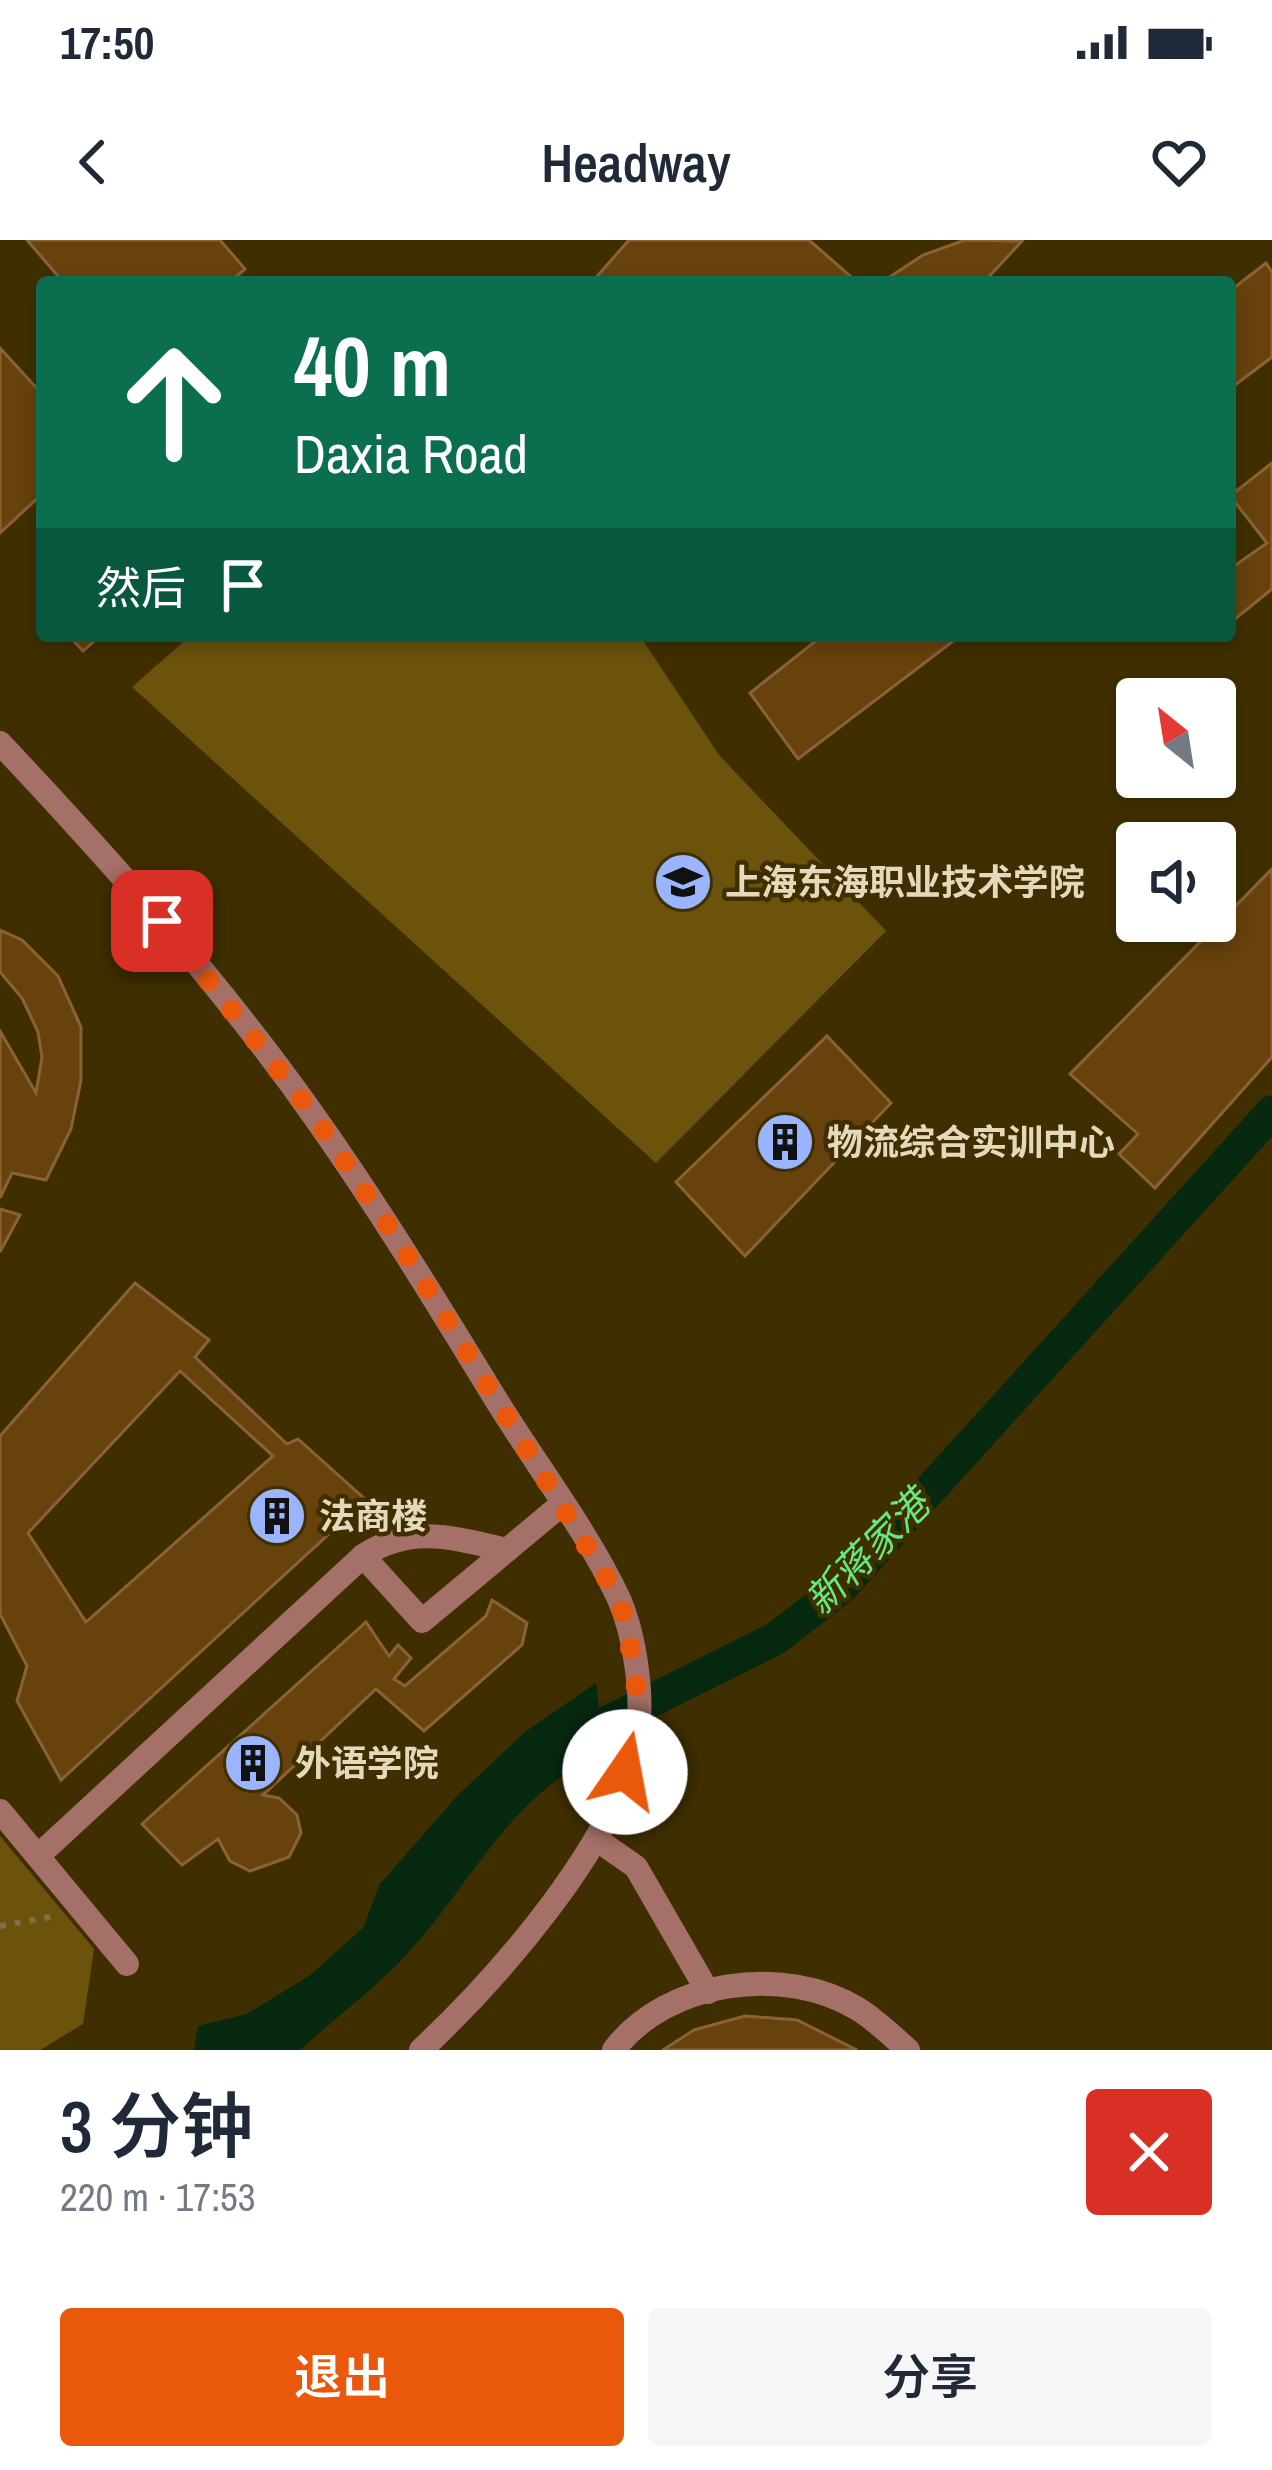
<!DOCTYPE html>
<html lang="zh">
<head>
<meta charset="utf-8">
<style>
	body { margin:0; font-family:"Archivo Narrow","Noto Sans SC",sans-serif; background:#f6f6f7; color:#1f2937; height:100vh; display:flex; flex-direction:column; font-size:45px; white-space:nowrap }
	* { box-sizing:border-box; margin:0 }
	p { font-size:39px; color:#747a83 }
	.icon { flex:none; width:66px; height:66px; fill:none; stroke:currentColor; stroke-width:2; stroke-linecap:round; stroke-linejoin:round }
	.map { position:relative; height:1810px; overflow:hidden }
	.side { display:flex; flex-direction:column; background:#fff; flex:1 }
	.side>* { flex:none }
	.hud { position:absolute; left:36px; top:36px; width:1200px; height:366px; border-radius:12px; box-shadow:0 6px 18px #0003; background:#0b6e4f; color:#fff; overflow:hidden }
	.needle { width:78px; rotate:330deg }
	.buttons { position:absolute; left:1116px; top:438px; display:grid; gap:24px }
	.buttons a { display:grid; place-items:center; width:120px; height:120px; border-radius:12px; background:#fff; box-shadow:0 6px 18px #0003; font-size:60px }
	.pin { position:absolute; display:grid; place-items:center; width:102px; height:102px; color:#fff; margin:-51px; border-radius:24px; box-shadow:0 6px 18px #0006 }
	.me { position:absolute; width:132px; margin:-66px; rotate:12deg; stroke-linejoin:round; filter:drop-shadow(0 0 9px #0008) }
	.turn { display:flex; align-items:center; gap:42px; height:252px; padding:0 60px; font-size:54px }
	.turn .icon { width:156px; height:156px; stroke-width:2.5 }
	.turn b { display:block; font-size:84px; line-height:102px }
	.then { display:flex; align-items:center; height:114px; padding:0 60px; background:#0003; gap:24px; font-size:45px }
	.round { display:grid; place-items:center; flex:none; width:126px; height:126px; border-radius:12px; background:#f6f6f7 }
	.overview { display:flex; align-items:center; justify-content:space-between; height:204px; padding:0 60px }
	h1 { font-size:72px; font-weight:600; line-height:90px }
	.button { display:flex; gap:24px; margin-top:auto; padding:24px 60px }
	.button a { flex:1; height:138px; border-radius:12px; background:#ea580c; color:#fff; font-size:48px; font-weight:600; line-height:138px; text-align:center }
	.button a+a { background:#f6f6f7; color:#1f2937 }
	.status { display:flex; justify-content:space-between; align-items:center; height:84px; padding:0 60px; background:#fff; direction:ltr }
	.status svg { height:33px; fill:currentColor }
	header { display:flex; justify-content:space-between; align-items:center; height:156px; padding:0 60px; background:#fff; font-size:54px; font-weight:600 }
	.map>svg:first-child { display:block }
	.green { fill:#6b530c }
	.water { fill:#06290f }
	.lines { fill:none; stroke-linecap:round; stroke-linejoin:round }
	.canal { stroke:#06290f; stroke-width:33 }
	.building { fill:#68420c; stroke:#8b6232; stroke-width:3; fill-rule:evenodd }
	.path { stroke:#7e7048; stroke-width:6; stroke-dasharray:6 9; stroke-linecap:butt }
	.street { stroke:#a57068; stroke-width:24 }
	.route { stroke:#ea580c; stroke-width:21; stroke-dasharray:0 37.8 }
	.labels { text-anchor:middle; stroke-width:9; stroke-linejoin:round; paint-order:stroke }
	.poi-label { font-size:36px; font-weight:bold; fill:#e5d9bc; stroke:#3f2f00; text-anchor:start }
	.water-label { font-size:39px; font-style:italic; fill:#64ea83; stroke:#3f2f00 }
</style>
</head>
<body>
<div class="status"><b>17:50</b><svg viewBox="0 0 49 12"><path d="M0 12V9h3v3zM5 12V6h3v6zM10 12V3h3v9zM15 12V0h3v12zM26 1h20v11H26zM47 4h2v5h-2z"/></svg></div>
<header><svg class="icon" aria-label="back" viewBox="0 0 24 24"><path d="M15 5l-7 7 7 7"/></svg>Headway<svg class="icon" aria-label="heart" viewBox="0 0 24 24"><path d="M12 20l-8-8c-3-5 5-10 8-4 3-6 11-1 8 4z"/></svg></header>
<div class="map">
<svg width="1272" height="1810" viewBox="0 0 1272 1810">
	<rect width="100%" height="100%" fill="#3f2f00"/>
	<g class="green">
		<polygon points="190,396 640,396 719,515 886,691 656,923 132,447"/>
		<polygon points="0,1596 94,1709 83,1784 40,1810 0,1810"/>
	</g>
	<path class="water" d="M596,1443L600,1478L594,1519C515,1552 471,1641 416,1704C383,1743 338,1775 300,1810H194L198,1786L247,1774L309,1736L363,1688L380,1644L458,1555L525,1492Z"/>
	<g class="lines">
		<polyline class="canal" points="558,1507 775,1399 841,1348 1272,872"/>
	</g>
	<g class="building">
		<polygon points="27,0 220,0 245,29 230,42 63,42"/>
		<polygon points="629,0 809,0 857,42 592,42"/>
		<polygon points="965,0 1022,1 984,42 882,42 923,15"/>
		<polygon points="1266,23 1272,32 1272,117 1230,149 1230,51"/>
		<polygon points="0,108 42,154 42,254 0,293"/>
		<polygon points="1272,223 1272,349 1230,383 1230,329 1267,303 1230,256"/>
		<polygon points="69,396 100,396 83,411"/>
		<polygon points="822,396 960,396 798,519 750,453"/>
		<polygon points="1272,629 1272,817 1155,948 1119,914 1138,894 1070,834"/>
		<polygon points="0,690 22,700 58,736 81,787 81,840 71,889 46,940 12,933 0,958 0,791 36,853 42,817 38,792 22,758 0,732"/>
		<polygon points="827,796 891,863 745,1016 676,942"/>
		<polygon points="0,969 20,975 0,1012"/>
		<path d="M135,1043L209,1100L195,1117L287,1204L298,1199L366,1260L61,1540L17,1461L27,1426L0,1374V1196ZM180,1131L273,1216L86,1382L28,1293Z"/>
		<polygon points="492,1360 527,1383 522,1405 424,1491 376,1449 263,1555 279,1558 297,1575 301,1593 289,1617 250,1631 230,1621 218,1599 182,1625 142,1584 366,1382 389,1416 398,1405 411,1418 394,1439 405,1446 486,1376"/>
		<polygon points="745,1776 797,1780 857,1810 663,1810 694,1790"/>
	</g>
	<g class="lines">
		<polyline class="path" points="0,1686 56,1676"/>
		<g class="street">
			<path d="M0,503C111,621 221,744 314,876C379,968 437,1063 495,1158C533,1220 589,1294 619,1359C635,1396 645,1461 636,1502C615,1605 498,1738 421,1810"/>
			<path d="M363,1316C411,1284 454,1298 507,1310"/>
			<polyline points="0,1571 127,1724"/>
			<polyline points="596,1599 636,1627 708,1752"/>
			<polyline points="39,1615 363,1316 422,1381 561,1265"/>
			<path d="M614,1810C666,1740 785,1724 858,1769C876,1780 893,1797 908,1810"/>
		</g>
	</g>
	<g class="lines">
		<polyline class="route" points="162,681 313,874 397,999 620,1360 636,1434 637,1500 625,1532"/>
	</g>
	<defs>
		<g id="university-disc" transform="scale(3)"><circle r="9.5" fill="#9ab5fd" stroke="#3f2f00"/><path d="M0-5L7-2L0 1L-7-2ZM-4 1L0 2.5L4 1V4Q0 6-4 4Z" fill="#111"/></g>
		<g id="building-disc" transform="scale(3)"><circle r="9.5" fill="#9ab5fd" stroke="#3f2f00"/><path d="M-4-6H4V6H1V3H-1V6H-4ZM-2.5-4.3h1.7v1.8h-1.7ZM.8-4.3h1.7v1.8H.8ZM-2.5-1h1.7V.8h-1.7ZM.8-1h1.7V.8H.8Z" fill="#111"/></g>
	</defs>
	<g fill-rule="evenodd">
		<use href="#university-disc" x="683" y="642"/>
		<use href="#building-disc" x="785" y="902"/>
		<use href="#building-disc" x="277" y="1276"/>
		<use href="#building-disc" x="253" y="1523"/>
	</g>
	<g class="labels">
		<g class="poi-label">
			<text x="725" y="655">上海东海职业技术学院</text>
			<text x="827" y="915">物流综合实训中心</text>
			<text x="319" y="1289">法商楼</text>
			<text x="295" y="1536">外语学院</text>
		</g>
		<g class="water-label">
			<text transform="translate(867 1312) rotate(-45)" y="14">新蒋家港</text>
		</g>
	</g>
</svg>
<div class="buttons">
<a><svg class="needle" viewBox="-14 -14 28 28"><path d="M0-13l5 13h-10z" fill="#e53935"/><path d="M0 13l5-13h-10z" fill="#747a83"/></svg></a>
<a><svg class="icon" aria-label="sound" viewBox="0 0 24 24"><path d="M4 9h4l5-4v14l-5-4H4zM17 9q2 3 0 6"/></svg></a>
</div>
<div class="pin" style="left:162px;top:681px;background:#d93025"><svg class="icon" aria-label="arrive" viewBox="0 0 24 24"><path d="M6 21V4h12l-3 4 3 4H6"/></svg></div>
<svg class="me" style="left:625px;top:1532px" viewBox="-20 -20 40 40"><circle r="19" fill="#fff"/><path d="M0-13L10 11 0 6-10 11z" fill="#ea580c"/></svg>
<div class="hud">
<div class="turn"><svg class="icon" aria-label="ahead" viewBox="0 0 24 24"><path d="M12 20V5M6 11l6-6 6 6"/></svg><div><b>40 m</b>Daxia Road</div></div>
<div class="then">然后<svg class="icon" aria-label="arrive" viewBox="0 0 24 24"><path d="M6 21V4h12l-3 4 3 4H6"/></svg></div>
</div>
</div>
<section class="side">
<div class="overview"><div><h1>3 分钟</h1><p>220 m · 17:53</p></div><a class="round" style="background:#d93025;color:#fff"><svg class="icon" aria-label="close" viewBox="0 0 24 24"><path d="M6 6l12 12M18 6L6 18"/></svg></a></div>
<div class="button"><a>退出</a><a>分享</a></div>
</section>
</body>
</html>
